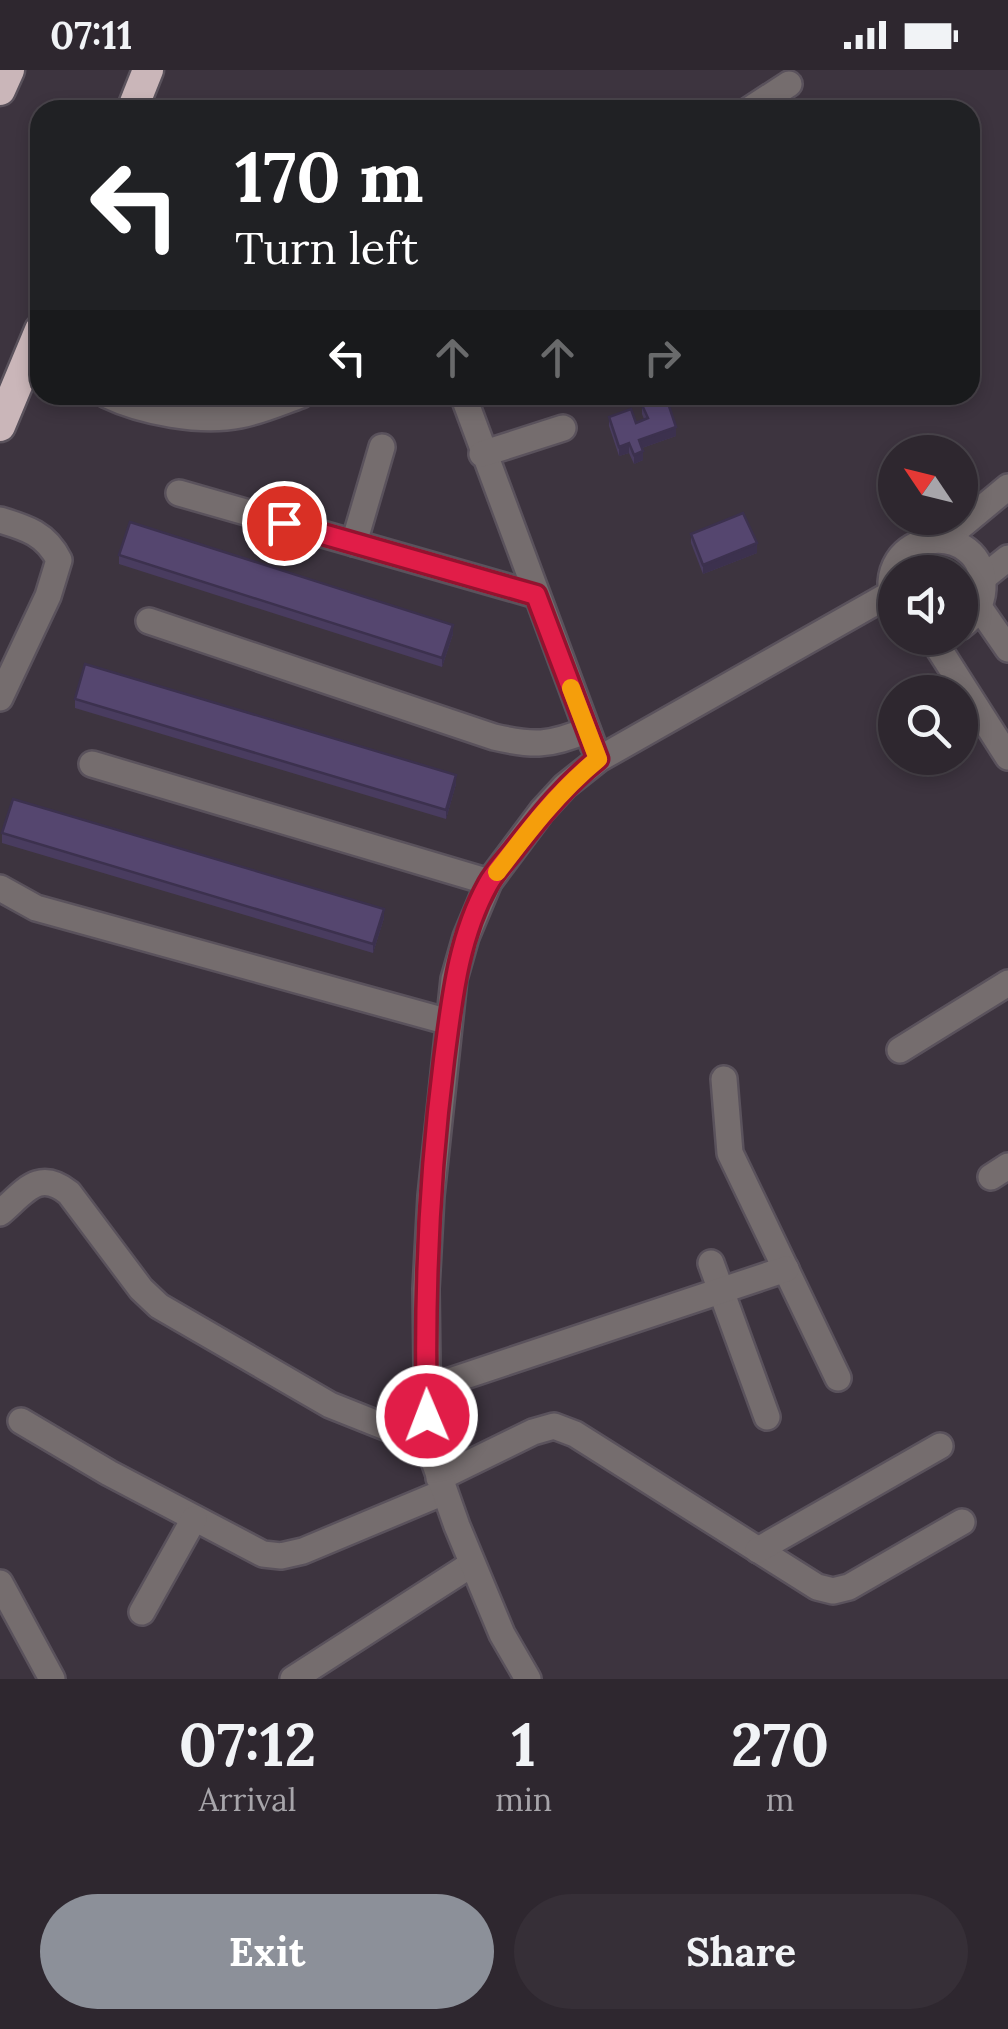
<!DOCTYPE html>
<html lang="en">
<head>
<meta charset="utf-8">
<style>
	body { margin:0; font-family:Lora,serif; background:#362f37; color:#f1f3f6; height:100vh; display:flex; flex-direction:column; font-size:38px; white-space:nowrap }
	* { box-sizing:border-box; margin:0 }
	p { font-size:32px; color:#a7a5aa }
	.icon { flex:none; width:55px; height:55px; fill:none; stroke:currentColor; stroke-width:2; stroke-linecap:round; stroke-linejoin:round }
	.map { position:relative; height:1609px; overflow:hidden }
	.sheet { display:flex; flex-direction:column; background:#2e272f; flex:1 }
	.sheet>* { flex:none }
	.top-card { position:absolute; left:30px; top:30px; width:950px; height:305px; border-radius:30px; box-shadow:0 5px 15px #0003,0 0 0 2px #49444b; background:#202124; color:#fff; overflow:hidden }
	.needle { width:65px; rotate:305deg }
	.buttons { position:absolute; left:878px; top:365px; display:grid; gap:20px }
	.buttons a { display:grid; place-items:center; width:100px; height:100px; border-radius:50%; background:#2e272f; box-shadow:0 5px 15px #0003,0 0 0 2px #49444b; font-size:50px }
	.pin { position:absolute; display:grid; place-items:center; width:85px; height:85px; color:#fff; margin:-42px; border:5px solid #fff; border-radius:50%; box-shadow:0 2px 10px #0007 }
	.me { position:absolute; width:110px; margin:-55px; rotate:359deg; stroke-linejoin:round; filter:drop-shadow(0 0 8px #0008) }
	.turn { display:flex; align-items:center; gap:35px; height:210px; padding:0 40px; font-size:45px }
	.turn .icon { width:130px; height:130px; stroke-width:2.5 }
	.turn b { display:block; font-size:70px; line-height:85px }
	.lanes { display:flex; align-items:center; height:95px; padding:0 40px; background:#0003; justify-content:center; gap:50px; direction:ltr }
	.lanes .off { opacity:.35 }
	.eta { display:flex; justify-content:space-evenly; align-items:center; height:170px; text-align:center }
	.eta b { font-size:60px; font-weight:700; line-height:70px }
	.button { display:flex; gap:20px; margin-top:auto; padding:20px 40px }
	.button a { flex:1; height:115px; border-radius:60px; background:#8c9099; color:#fff; font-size:40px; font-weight:700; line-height:115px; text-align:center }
	.button a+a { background:#362f37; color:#f1f3f6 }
	.status { display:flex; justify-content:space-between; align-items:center; height:70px; padding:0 50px; background:#2e272f; direction:ltr }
	.status svg { height:28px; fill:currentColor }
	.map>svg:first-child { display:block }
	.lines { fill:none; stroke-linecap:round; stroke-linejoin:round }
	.minor-casing { stroke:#5a525c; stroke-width:30 }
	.highway-casing { stroke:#5a525c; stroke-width:35 }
	.minor { stroke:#756d6e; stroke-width:25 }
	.highway { stroke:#cab6b9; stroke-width:30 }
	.wall { fill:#493c5f }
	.shaded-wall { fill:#3c314e }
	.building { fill:#55466f; stroke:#3c314e; stroke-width:2.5 }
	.route-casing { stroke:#92132f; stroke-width:25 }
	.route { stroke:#e11d48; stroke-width:18 }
	.slow { stroke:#f59e0b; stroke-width:18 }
</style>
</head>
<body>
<div class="status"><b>07:11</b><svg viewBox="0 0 49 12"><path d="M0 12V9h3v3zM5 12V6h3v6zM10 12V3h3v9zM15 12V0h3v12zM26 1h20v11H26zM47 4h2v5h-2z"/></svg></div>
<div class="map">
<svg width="1008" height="1609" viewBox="0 0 1008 1609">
	<rect width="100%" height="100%" fill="#3d343f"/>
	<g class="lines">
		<g class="minor-casing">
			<g id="minor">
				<polyline points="749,40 789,14"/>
				<path d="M107,325C142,342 201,353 240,345C261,341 281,332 301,325"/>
				<polyline points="463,325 593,675"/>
				<polyline points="482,384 563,358"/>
				<polyline points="179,423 536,525"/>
				<path d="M0,450C27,458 46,464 59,490L48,526L0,628"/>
				<polyline points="944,470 1008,417"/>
				<polyline points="354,473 382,377"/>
				<polyline points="983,508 1008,488"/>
				<polyline points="979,537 1008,579"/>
				<path d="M895,539C868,456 987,447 983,519C982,536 974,547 960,557"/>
				<path d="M149,551L494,667C533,676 550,676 587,660"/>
				<polyline points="932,568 1008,687"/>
				<polyline points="92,694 489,812"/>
				<polyline points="0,818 36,838 449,952"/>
				<polyline points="900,980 1008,913"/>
				<polyline points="724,1009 730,1083 838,1308"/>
				<polyline points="991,1107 1008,1096"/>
				<path d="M0,1143C24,1123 38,1098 69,1123L141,1219L159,1236L330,1335L428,1374"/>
				<polyline points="711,1193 767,1347"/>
				<polyline points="426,1319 786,1199"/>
				<polyline points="21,1351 109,1403 263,1484 281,1486 303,1481 444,1422"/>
				<polyline points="439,1408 533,1362 554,1356 575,1364 817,1517 833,1521 849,1517 962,1452"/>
				<polyline points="758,1480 940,1376"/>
				<polyline points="0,1513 52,1609"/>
				<polyline points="142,1542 194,1449"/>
				<polyline points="293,1609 472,1494"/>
				<polyline points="528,1609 502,1564 457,1456 428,1374 426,1219 431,1126 454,909 466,867 489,812 542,741 565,716 599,689 890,524"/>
			</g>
		</g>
		<g class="highway-casing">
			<g id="highway">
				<polyline points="0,20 9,0"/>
				<polyline points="132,40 148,0"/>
				<polyline points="0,356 40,260"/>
			</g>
		</g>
		<use href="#minor" class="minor"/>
		<use href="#highway" class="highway"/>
	</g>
	<g class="wall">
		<polygon points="642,335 676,366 642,378 643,390 634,394 629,383 619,386 609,356 609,347 636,353 644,349 642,344"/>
		<polygon points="691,464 757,483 703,504 691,473"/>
		<polygon points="119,485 453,564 442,597 119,494"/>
		<polygon points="75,629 456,714 446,749 75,638"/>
		<polygon points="2,763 384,848 373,883 2,773"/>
	</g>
	<g class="shaded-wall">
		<polygon points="676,357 676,366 639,379 639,370"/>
		<polygon points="629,373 629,383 619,386 619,377"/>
		<polygon points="643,381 643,390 634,394 634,385"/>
		<polygon points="757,473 757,483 703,504 703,495"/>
		<polygon points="453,555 453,564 442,597 442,588"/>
		<polygon points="456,705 456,714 446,749 446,740"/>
		<polygon points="384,839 384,848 373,883 373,874"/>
	</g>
	<g class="building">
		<polygon points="666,327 676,357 639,370 643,381 634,385 629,373 619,377 609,347 631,339 636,353 648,348 642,335"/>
		<polygon points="743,443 757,473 703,495 691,464"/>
		<polygon points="130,452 453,555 442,588 119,485"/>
		<polygon points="85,594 456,705 446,740 75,629"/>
		<polygon points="13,729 384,839 373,874 2,763"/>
	</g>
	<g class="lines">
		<g class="route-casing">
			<path id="route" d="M284,453L536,525L598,689C565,715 542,744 516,777C507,789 495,801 488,814C458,868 452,929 444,990C429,1108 424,1227 427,1346"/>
		</g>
		<use href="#route" class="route"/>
		<path class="slow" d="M497,802C529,760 558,722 598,689L571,618"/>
	</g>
</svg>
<div class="buttons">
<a><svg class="needle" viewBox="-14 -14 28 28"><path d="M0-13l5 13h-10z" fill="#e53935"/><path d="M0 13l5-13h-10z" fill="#a7a5aa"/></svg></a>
<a><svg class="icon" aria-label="sound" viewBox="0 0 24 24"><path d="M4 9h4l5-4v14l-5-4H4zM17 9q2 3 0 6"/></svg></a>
<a><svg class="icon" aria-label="search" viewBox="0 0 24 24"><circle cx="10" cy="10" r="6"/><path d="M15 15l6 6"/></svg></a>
</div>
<div class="pin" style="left:284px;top:453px;background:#d93025"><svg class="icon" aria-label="arrive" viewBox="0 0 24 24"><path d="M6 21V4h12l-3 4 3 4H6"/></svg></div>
<svg class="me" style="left:427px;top:1346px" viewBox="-20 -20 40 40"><circle r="17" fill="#e11d48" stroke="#fff" stroke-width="3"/><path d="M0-11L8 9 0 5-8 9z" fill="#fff"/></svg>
<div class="top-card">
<div class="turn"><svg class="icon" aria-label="left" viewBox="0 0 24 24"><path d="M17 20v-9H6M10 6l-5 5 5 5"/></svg><div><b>170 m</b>Turn left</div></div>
<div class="lanes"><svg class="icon" aria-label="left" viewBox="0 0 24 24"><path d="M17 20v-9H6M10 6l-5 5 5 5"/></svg><svg class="icon off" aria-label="ahead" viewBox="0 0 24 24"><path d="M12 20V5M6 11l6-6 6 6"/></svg><svg class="icon off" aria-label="ahead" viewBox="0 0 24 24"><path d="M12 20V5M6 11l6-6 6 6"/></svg><svg class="icon off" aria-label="right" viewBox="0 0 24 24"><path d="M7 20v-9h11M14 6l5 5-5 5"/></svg></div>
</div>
</div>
<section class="sheet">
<div class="eta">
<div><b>07:12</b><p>Arrival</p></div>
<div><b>1</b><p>min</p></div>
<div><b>270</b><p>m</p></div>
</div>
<div class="button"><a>Exit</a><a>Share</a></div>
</section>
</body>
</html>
